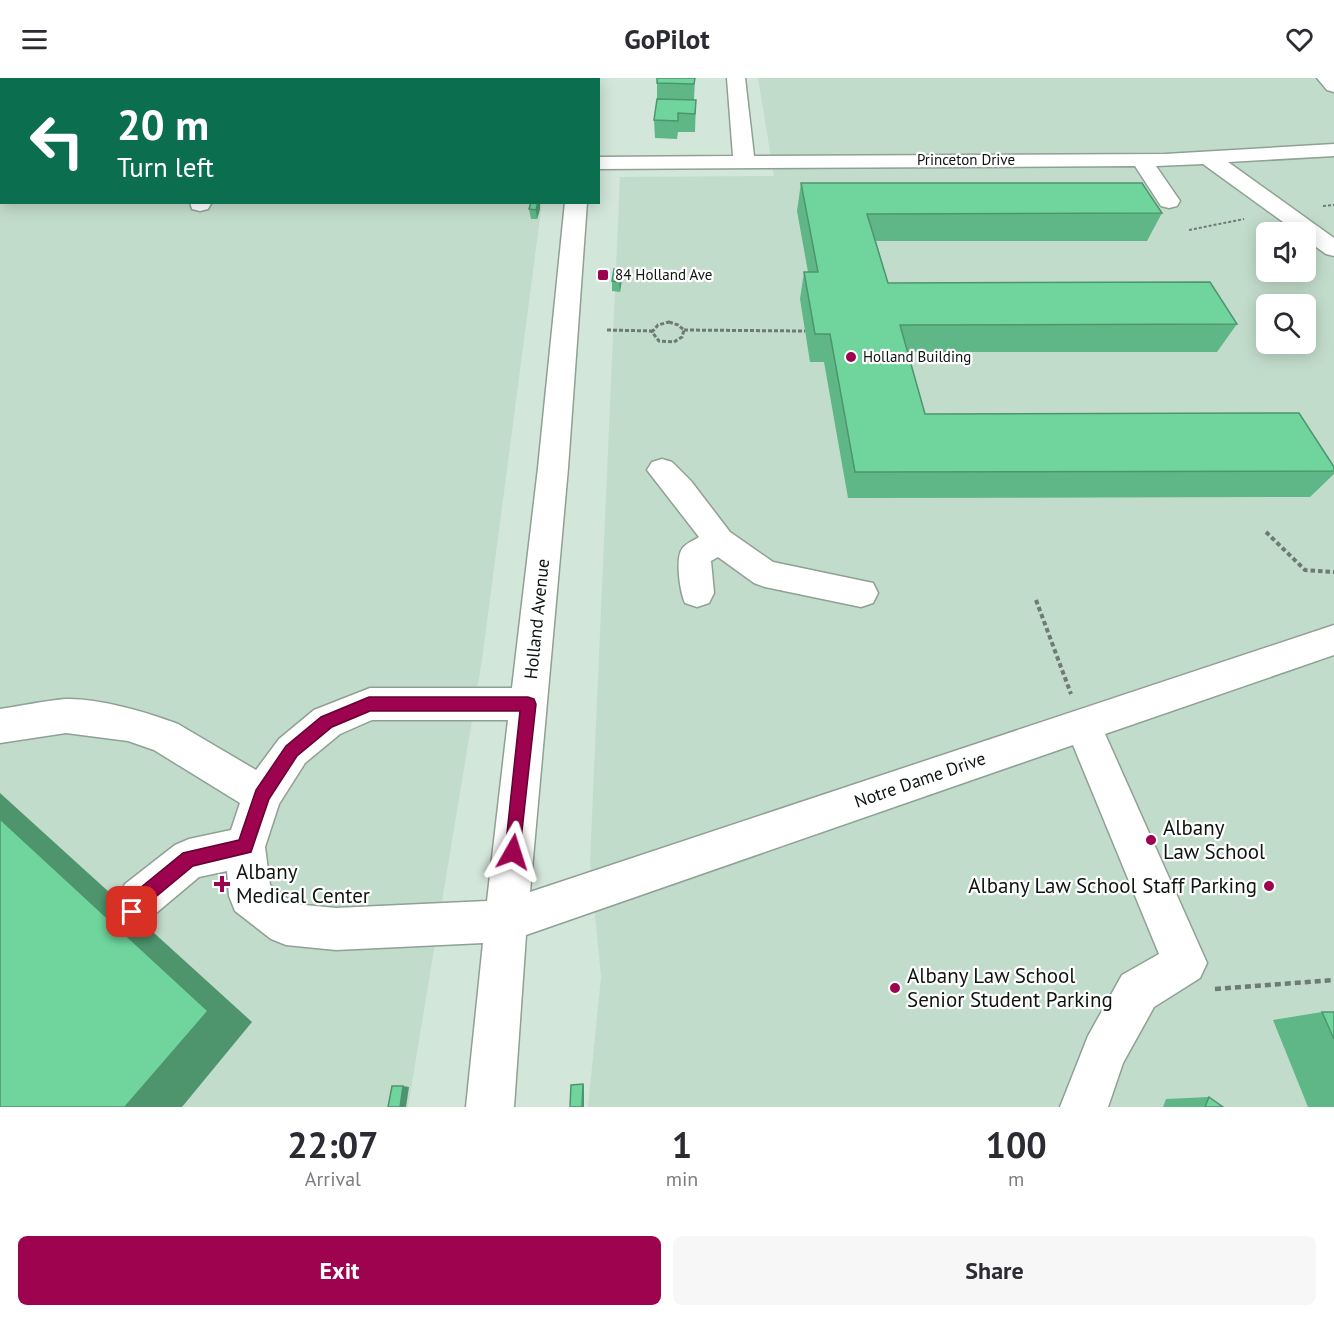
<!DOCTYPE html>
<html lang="en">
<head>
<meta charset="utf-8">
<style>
	body { margin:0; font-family:"PT Sans",sans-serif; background:#f7f7f7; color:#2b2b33; height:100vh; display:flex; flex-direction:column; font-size:22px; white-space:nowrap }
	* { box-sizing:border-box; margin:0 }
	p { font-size:20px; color:#7c7c81 }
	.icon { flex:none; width:33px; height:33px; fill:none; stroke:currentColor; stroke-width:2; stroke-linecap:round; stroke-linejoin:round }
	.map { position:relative; height:1029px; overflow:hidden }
	.details { display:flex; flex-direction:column; background:#fff; flex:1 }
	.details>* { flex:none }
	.banner { position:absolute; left:0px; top:0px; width:600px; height:126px; box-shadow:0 3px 15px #0003; background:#0b6e4f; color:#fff; overflow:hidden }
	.controls { position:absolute; left:1256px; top:144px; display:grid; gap:12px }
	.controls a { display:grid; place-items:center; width:60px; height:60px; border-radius:9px; background:#fff; box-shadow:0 3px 15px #0003; font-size:30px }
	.pin { position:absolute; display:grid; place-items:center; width:51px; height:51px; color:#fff; margin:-26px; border-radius:12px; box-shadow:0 3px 9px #0006 }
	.me { position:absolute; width:66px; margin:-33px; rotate:6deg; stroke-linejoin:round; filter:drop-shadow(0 0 4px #0008) }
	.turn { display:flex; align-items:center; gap:21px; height:126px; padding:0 18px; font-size:27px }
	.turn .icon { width:78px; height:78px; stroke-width:2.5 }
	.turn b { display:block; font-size:42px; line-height:51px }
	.eta { display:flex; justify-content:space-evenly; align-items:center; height:102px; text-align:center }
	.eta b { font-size:36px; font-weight:700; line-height:42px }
	.primary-button { display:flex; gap:12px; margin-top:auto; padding:12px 18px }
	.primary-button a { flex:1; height:69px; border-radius:9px; background:#9d034e; color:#fff; font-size:24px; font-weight:700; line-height:69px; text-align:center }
	.primary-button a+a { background:#f7f7f7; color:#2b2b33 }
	header { display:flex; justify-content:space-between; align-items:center; height:78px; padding:0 18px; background:#fff; font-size:27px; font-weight:700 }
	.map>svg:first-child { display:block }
	.built { fill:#c2dccb; fill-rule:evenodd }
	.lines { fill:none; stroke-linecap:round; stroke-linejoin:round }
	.minor-casing { stroke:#8fa095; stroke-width:3 }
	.path-far3 { stroke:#6e7a72; stroke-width:2; stroke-dasharray:3 2; stroke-linecap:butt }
	.path-far2 { stroke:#6e7a72; stroke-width:3; stroke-dasharray:4 2; stroke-linecap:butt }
	.path-far1 { stroke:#6e7a72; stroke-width:4; stroke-dasharray:4.5 3; stroke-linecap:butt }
	.path { stroke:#6e7a72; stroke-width:4.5; stroke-dasharray:6 4; stroke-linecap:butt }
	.minor { fill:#fff; fill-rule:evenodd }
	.wall { fill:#5fb787 }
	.shaded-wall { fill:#4e956e }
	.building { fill:#6fd59d; stroke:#4e956e; stroke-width:1.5 }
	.route { fill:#9d034e; stroke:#660233; stroke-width:1.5 }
	.poi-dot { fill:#9d034e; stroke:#fff; stroke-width:2 }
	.labels { text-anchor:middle; stroke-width:4.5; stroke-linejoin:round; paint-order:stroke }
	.far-street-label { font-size:15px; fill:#0e1410; stroke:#fff }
	.far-poi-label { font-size:15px; fill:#0e1410; stroke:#fff; text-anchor:start }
	.street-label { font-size:18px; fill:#0e1410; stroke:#fff }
	.near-poi-label { font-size:21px; fill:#0e1410; stroke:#fff; text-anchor:start }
</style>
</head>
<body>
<header><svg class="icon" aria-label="menu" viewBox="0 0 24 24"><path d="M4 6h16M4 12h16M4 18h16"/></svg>GoPilot<svg class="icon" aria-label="heart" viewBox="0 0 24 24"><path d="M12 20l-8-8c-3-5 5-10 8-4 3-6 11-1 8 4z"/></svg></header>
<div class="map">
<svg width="1334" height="1029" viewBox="0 0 1334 1029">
	<rect width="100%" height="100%" fill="#d3e6da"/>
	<g class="built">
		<polygon points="0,0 425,0 2,2 2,124 542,125 482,582 408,1029 0,1029"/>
		<path d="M758,0H1334V1029H588L601,899L590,783L620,99L774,98ZM1266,154H1305V194H1266ZM1266,226H1305V266H1266Z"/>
	</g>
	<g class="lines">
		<g class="minor-casing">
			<g id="minor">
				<rect x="11" y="0" width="18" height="2"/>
				<rect x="579" y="0" width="18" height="2"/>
				<polygon points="727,0 745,0 754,78 1165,76 1334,66 1334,78 1228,84 1334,160 1334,178 1326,176 1305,161 1305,154 1297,154 1203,86 1156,88 1180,123 1177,128 1169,130 1161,128 1135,88 598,91 598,79 733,78"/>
				<polygon points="1317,0 1334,0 1334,14 1327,12"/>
				<polygon points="2,18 2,31 0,32 0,19"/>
				<rect x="0" y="61" width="2" height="12"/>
				<polygon points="190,124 212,124 208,131 200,133 192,131"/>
				<path d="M565,124H587L568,390L530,814L1334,547V577L1105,656L1207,885L1200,900L1154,929L1123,985L1108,1029H1060L1088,958L1122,897L1159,876L1073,667L526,857L514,1029H466L483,865L336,872L286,867L271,861L235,833L229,818L227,793L199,799L155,836L147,849L132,855L117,849L111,834L125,806L175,767L189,761L231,752L240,725L154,672L128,663L66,655L0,665V631C21,628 43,623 65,621C98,620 147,634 178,646L256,692L279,661L314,632L370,610H512L538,390ZM372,642H508L487,823L336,830L294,826L270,807L265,769L279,726L305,685L340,656Z"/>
				<path d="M662,381L672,384L691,403L730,454L773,484L873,505L878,515L873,525L861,529L765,509L754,505L718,479L711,483L714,515L709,525L697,529L685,525C680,514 675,481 682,471C686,465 693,463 699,459L647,392L652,384Z"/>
			</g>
		</g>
		<g class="path-far3">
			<polyline points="1323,128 1334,127"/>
			<polyline points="1189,152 1244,141"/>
		</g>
		<g class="path-far2">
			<polygon points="669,244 678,247 684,252 682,259 674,264 659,263 652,254 658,247"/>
			<polyline points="607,252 653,253"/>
			<polyline points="684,252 805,253"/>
		</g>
		<g class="path-far1">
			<polyline points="1266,454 1305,492 1334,494"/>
			<polyline points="1036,522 1071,616"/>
		</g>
		<polyline class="path" points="1215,911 1334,902"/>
		<use href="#minor" class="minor"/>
	</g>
	<g class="wall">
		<polygon points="695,0 694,22 696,22 695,54 678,54 677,61 655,60 654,42 657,21 657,5"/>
		<polygon points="801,105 1162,135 1147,163 876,163 888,205 1237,246 1217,274 908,274 925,336 1334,389 1334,396 1310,419 848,420 824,284 810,284 800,221 804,194 808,194 797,133"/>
		<polygon points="531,124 540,124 540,131 537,141 531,141 529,131"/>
		<polygon points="621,192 622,201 620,214 612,213 612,203"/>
		<polygon points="1322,934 1334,934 1334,1029 1308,1029 1273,942"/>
		<polygon points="1209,1019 1223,1029 1163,1029 1166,1021"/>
	</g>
	<g class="shaded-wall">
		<polygon points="538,124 540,124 540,131 537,141 536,132"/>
		<polygon points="621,192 622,201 620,214 619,204"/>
		<polygon points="0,715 252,944 182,1029 125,1029 0,741"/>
		<polygon points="583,1006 584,1007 584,1029 582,1029"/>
		<polygon points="403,1008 409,1009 406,1029 400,1029"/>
	</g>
	<g class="building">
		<polygon points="657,0 695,0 694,6 657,5"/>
		<polygon points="657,21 696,22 695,36 678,35 678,43 654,42"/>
		<polygon points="801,105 1142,105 1162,135 867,136 888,205 1210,204 1237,246 900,247 925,336 1299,335 1334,389 1334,393 855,394 830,256 815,256 804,194 818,194"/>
		<polygon points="531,124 538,124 536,132 529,131"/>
		<polygon points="614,191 621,192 619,204 612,203"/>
		<polygon points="0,741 208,933 125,1029 0,1029"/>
		<polygon points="1322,934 1334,934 1334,961"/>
		<polygon points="583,1006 582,1029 570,1029 571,1007"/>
		<polygon points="392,1008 403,1008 400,1029 388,1029"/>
		<polygon points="1209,1019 1223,1029 1205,1029"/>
	</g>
	<polygon class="route" points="369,619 528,619 534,621 536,626 519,780 513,783 507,780 505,774 520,633 370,633 332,649 297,678 269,721 251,774 193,788 146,827 138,840 132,843 126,840 123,834 134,815 183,775 239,762 256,712 286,668 321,639"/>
	<g class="poi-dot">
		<rect x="597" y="191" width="12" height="12" rx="3"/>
		<circle cx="851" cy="279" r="6"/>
		<circle cx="1151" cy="762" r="6"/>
		<path d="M219 797h6v6h6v6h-6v6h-6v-6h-6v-6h6z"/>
		<circle cx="1269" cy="808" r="6"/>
		<circle cx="895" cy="910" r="6"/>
	</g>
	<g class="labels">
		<g class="far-street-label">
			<text x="966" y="87">Princeton Drive</text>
		</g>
		<g class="far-poi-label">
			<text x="615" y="202">84 Holland Ave</text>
			<text x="863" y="284">Holland Building</text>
		</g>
		<g class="street-label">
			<text transform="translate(537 541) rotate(-84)" y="6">Holland Avenue</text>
			<text transform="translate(920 702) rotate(-19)" y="6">Notre Dame Drive</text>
		</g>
		<g class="near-poi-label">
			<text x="1163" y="757">Albany<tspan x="1163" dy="24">Law School</tspan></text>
			<text x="236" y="801">Albany<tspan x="236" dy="24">Medical Center</tspan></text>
			<text x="1257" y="815" text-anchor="end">Albany Law School Staff Parking</text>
			<text x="907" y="905">Albany Law School<tspan x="907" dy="24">Senior Student Parking</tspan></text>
		</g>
	</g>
</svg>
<div class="controls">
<a><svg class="icon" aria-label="sound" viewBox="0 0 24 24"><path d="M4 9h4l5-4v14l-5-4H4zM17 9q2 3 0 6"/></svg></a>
<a><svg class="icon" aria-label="search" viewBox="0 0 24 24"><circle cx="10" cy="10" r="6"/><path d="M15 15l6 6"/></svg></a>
</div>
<div class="pin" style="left:132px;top:834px;background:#d93025"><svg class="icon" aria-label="arrive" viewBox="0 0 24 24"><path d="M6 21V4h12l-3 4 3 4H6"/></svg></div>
<svg class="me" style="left:513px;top:774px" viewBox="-20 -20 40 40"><path d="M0-17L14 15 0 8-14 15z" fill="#9d034e" stroke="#fff" stroke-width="4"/></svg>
<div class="banner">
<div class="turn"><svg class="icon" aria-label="left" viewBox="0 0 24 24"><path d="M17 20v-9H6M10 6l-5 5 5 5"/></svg><div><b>20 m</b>Turn left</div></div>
</div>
</div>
<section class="details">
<div class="eta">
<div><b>22:07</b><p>Arrival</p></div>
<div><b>1</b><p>min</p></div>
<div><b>100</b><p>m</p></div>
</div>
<div class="primary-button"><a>Exit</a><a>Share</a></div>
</section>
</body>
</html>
